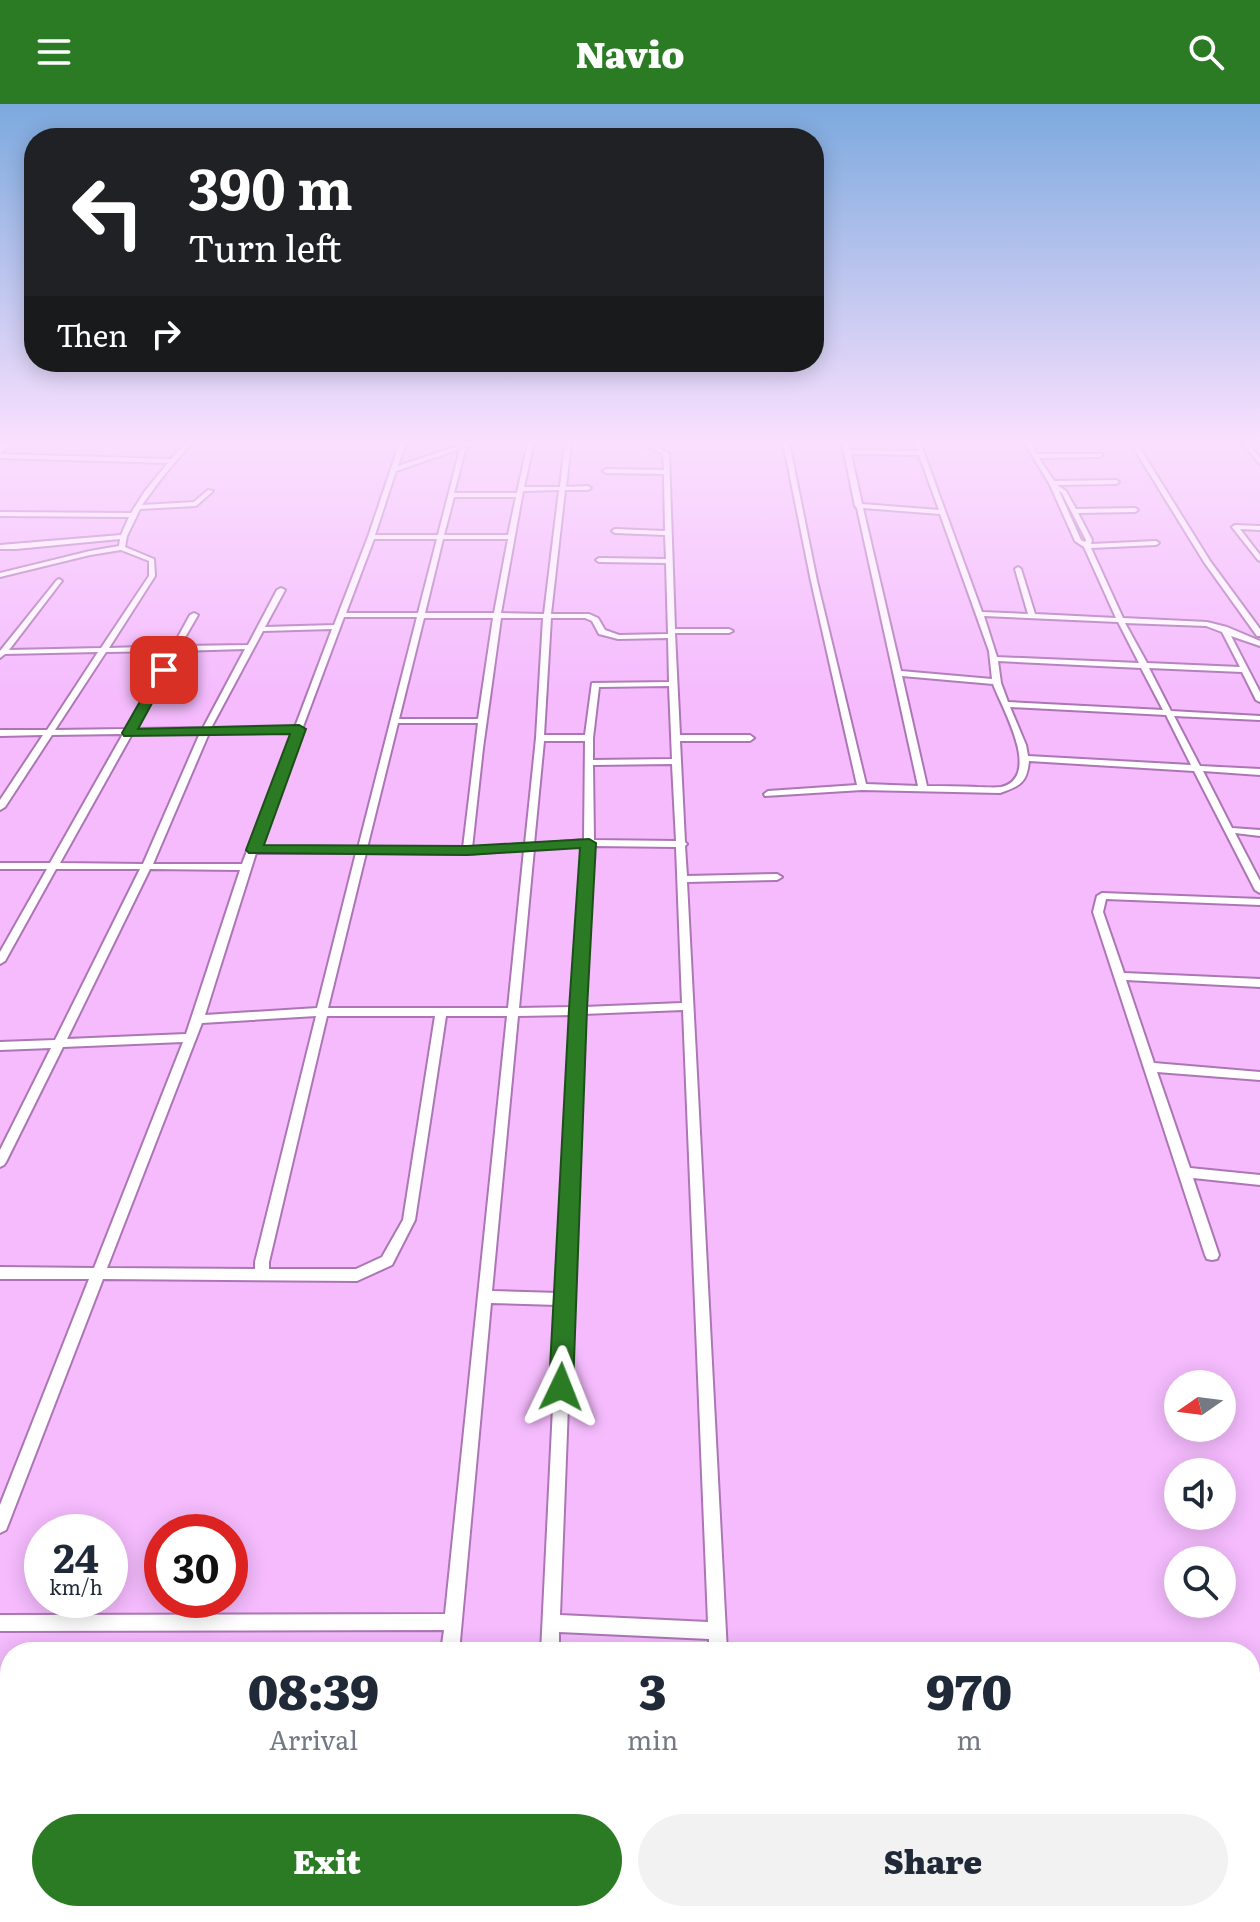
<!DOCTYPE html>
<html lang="en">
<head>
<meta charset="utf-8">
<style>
	body { margin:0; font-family:Literata,serif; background:#f2f2f3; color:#1f2937; height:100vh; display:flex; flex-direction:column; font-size:30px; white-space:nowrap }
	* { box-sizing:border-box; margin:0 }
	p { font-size:26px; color:#747a83 }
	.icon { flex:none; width:44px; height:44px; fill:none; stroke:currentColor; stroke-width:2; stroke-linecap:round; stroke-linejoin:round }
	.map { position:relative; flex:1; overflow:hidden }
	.side { position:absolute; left:0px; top:1538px; width:1260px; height:280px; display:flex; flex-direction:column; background:#fff; border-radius:32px 32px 0 0; box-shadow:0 4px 20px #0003 }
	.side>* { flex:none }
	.hud { position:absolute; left:24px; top:24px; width:800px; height:244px; border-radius:32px; box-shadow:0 4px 20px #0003; background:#202124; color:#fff; overflow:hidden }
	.needle { width:52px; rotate:256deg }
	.tools { position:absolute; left:1164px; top:1266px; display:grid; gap:16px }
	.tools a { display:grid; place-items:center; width:72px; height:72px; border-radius:50%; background:#fff; box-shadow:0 4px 20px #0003; font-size:40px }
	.speed { position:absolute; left:24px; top:1410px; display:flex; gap:16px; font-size:40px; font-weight:700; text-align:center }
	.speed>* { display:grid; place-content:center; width:104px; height:104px; border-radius:50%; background:#fff; box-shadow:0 4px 20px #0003; line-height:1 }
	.speed small { font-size:20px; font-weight:400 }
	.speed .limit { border:12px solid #d22; background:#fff; color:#111 }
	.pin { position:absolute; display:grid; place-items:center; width:68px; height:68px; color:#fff; margin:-34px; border-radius:16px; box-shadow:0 4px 12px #0006 }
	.me { position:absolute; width:88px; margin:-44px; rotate:2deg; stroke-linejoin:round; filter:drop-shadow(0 0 6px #0008) }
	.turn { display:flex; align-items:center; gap:28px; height:168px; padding:0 32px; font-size:36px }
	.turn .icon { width:104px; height:104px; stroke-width:2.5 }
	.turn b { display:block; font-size:56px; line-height:68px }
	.then { display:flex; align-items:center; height:76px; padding:0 32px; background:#0003; gap:16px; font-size:30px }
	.eta { display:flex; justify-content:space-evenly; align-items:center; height:136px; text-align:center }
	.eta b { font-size:48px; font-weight:800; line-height:56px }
	.cta { display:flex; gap:16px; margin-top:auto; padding:16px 32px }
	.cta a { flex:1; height:92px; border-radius:48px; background:#2b7b25; color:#fff; font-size:32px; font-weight:800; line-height:92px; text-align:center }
	.cta a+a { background:#f2f2f3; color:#1f2937 }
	header { display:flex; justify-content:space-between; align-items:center; height:104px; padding:0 32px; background:#2b7b25; color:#fff; font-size:36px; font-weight:800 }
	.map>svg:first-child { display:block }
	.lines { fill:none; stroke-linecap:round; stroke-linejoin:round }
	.street-casing { stroke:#ac76b5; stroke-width:4 }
	.secondary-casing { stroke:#ac76b5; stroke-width:4 }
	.street { fill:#fff; fill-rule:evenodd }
	.secondary { fill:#fff; fill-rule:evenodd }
	.route { fill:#2b7b25; stroke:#1c5018; stroke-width:2 }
</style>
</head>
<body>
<header><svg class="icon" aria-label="menu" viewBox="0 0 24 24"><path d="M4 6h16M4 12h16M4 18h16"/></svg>Navio<svg class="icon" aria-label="search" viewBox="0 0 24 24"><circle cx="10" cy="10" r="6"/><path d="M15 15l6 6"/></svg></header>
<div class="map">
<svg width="1260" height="1818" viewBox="0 0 1260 1818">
	<rect width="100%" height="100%" fill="#f5bbfd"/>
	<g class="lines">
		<g class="street-casing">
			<g id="street">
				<path d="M186,338H192L161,375L142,401L194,398L208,386L213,387L196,402L140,405L127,432L125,443L154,455L155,472L109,544L173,542L190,511L194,509L198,511L180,542L248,541L277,486L281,484L285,486L265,523L334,521L368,433L400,338H406L398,362L470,338H479L466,343L454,389H517L528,338H534L524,383H560L565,338H571L566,383L588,382L591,384L588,386H565L551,510H589L598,514L605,526L619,531L668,530L666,459L599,458L596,456L599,454L666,455L665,431L615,429L612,427L615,425L665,427L664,370L606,369L603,367L606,365L664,366L663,350L637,338H645L669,349L675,525H729L733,527L729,529H675L680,631H750L754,634L750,637H680L685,738L687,740L685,742L687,772L777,770L782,773L777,776L687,778L727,1548H709V1535L559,1528V1548H541L558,1201L491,1199L459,1548H441L444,1526L0,1527V1511L445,1510L507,912H446L415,1116L392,1161L357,1177L103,1175L8,1421L6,1426L0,1429V1401L89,1175H0V1163L94,1164L183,938L63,943L6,1058L4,1061L0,1063V1046L51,944L0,946V938L55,936L140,765H56L5,857L0,860V848L47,765H0V759H50L123,630L52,631L5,703L0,706V696L43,631L0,632V626H47L98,548L5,550L0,554V547L57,476L59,475L62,477L61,478L9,546L101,544L149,472V457L121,446L90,451L0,473V469L90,447L119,442L120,435L16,445H0V441L121,431L129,413L0,412V408L131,409L145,387L168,359L0,354V350L171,355ZM460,345L438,431H375L396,367ZM559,386L544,510L501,509L523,387ZM454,393H516L508,431H444ZM374,435H437L418,509H346ZM443,435H508L494,509H425ZM344,513H417L358,744L258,743ZM424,514H493L478,615H399ZM501,514H543L536,634L525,740L472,744L483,644ZM551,514H585L592,517L599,530L618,535L668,534L669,578L592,579L585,631H544ZM332,525L295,623L211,624L263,527ZM245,545L203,624L134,625L178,547ZM170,547L126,625L55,626L106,548ZM669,582L672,655L593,656V634L599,583ZM398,619H478L463,744H367ZM293,628L242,760H153L209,629ZM200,629L143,760L60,759L132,630ZM544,637H585L584,736L534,740ZM672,660L676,737L594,736L593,661ZM584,742L573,903L519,904L534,745ZM594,742L676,743L682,899L584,903ZM524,746L508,904H328L366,749L467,750ZM256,749H356L317,904L205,911ZM150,765L240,766L186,930L67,935ZM683,906L708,1518L560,1511L583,910ZM572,911L559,1189L492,1187L518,912ZM316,912L255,1158V1165L107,1164L202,919ZM327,912H435L403,1116L382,1153L356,1165H269V1158Z"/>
				<path d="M783,338H789L817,477L866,680L918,682L857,404L855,402L842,338H848L850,346L918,347L914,338H920L982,508L1028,510L1015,465L1018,463L1021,465L1035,510L1116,514L1084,443L1075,437L1050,381L1024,338H1030L1037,350H1102V352L1100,353L1039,354L1054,377L1116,376L1119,378L1116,380L1057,381L1066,387L1076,405L1135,404L1138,406L1135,408L1078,409L1092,436L1091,440L1156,437L1159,439L1156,441L1091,444L1123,514L1207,518L1227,523L1260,537V542L1231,532L1260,588V598L1256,596L1242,568L1149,564L1171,607L1260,612V616L1174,612L1200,662L1260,665V671L1203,667L1232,724L1260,726V732L1235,729L1260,777V789L1255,786L1194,667L1029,657C1027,679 1020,682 1000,689L862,686L765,692L764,690L768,687L857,681L811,477ZM851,350L919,351L939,406L862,400ZM1059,387L1062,389L1086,436L1085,438L1081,436ZM863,404L940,410L989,547L992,575L901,567ZM984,512L1118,518L1139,559L997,553ZM1125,519L1206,522L1222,528L1240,563L1147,559ZM998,557L1141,564L1163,606L1008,598L1001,579ZM902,572L993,580C1002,604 1043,673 1001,683C994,684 984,683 977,683C960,682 943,682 927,682ZM1010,603L1166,611L1191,661L1028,652L1026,641Z"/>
				<polygon points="1130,338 1136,338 1210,457 1260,525 1260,532 1257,532 1204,458"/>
				<polygon points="1241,338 1247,338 1260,354 1260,360"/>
				<polygon points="1235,421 1260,422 1260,426 1240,425 1260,451 1260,457 1258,456 1232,423"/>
				<polygon points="1102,789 1260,795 1260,801 1106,795 1103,808 1124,869 1260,875 1260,883 1126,876 1154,959 1260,968 1260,976 1157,968 1190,1064 1260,1071 1260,1081 1193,1074 1219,1151 1217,1155 1212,1156 1207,1155 1205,1151 1093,808 1097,792"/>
				<rect x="0" y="1775" width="10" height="20"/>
				<polygon points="416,1808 436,1808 435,1818 415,1818"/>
				<polygon points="529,1808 549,1808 548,1818 528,1818"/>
				<rect x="720" y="1808" width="20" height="10"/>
			</g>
		</g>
		<g class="secondary-casing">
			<polygon id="secondary" points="5,338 14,338 0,350 0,343"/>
		</g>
		<use href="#street" class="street"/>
		<use href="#secondary" class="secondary"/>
	</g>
	<linearGradient id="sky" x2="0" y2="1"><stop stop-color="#7ca9de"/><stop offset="0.57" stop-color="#fae0fe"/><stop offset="1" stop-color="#fae0fe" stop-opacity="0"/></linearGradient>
	<rect width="1260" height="593" fill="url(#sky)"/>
	<polygon class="route" points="164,562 170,566 138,625 299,621 306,625 264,741 467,742 589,735 596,739 587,905 573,1283 570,1291 561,1294 553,1291 549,1283 569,905 580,744 467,751 249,749 246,746 290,630 124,632 122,629 158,566"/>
</svg>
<div class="tools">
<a><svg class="needle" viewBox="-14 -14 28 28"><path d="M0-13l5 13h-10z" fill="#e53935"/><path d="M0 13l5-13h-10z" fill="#747a83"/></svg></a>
<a><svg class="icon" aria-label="sound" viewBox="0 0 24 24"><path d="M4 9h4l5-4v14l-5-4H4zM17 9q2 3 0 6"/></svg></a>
<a><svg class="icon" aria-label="search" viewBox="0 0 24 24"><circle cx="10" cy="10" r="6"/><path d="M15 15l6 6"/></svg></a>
</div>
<div class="speed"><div>24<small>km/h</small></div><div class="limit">30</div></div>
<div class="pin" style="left:164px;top:566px;background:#d93025"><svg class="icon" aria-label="arrive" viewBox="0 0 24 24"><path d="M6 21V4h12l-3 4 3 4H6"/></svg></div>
<svg class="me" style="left:561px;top:1283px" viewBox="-20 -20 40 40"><path d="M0-17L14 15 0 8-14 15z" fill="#2b7b25" stroke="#fff" stroke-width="4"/></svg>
<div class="hud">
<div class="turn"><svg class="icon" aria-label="left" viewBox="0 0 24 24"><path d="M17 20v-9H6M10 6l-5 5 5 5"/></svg><div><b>390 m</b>Turn left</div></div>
<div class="then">Then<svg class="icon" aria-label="right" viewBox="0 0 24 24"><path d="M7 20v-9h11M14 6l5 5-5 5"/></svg></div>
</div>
<section class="side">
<div class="eta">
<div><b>08:39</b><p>Arrival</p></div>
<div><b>3</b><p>min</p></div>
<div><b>970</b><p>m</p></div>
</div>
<div class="cta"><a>Exit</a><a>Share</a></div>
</section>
</div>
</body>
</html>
